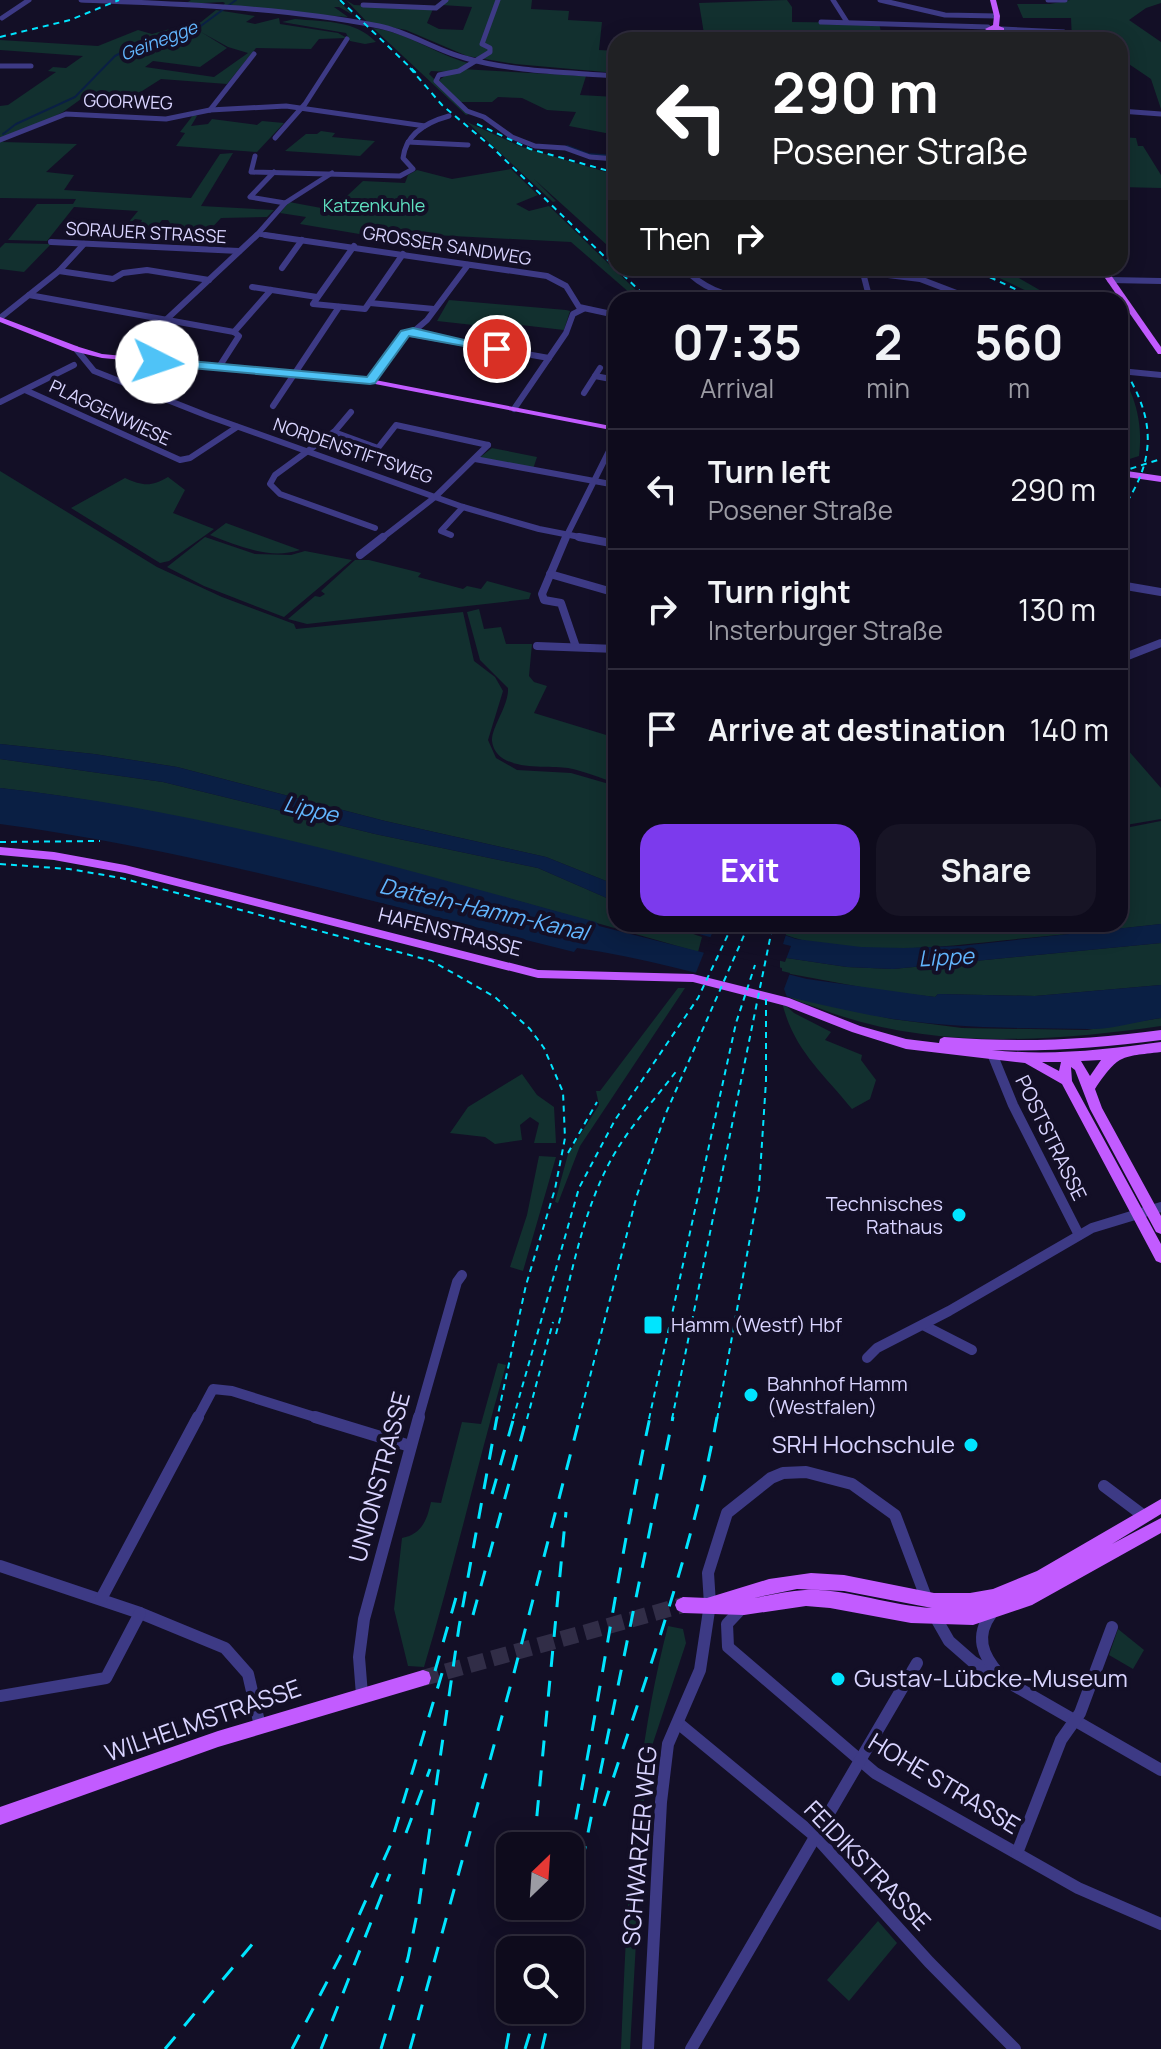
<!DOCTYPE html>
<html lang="en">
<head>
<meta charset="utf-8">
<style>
	body { margin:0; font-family:Manrope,sans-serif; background:#171425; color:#f1f3f6; height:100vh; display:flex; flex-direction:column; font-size:30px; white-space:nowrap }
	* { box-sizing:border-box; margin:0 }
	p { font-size:26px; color:#9b9ba3 }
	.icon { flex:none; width:44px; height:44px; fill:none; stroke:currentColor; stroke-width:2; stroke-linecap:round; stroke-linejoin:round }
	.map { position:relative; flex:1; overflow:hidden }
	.drawer { position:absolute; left:608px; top:292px; width:520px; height:640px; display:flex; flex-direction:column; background:#0e0b1c; border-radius:24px; box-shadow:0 4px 20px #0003,0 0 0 2px #2e2b3b }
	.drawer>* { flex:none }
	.banner { position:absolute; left:608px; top:32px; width:520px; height:244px; border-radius:24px; box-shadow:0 4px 20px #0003,0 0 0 2px #2e2b3b; background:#202124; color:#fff; overflow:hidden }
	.needle { width:52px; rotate:25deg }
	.buttons { position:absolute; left:496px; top:1832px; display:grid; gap:16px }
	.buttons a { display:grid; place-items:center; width:88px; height:88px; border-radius:16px; background:#0e0b1c; box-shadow:0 4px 20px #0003,0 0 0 2px #2e2b3b; font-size:40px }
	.pin { position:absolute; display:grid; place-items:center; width:68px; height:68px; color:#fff; margin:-34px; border:4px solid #fff; border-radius:50%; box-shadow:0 2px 8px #0007 }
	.me { position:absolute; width:88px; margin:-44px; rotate:94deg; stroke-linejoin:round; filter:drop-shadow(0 0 6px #0008) }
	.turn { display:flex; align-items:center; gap:28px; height:168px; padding:0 32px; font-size:36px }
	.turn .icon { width:104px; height:104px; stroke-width:2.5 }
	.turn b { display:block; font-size:56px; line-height:68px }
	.then { display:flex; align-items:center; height:76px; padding:0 32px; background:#0003; gap:16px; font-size:30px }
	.eta { display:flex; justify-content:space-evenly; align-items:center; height:136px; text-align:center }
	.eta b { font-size:48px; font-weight:700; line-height:56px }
	.primary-button { display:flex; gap:16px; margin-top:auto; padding:16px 32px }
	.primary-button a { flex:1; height:92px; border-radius:24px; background:#7c3aed; color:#fff; font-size:32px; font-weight:700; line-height:92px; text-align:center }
	.primary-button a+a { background:#171425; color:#f1f3f6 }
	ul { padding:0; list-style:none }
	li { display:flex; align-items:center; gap:24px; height:120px; padding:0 32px; border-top:2px solid #2e2b3b }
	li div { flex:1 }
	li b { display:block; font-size:30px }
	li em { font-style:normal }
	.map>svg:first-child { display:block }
	.green { fill:#12302f; fill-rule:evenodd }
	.water { fill:#0a1f44 }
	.pier { fill:#130f26 }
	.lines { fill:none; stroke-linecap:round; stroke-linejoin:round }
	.stream { stroke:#0a1f44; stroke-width:2 }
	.major-tunnel { stroke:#312d47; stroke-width:16; stroke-dasharray:16 8; stroke-linecap:butt }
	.minor-far4 { stroke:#3d3a85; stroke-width:5 }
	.minor-far3 { stroke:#3d3a85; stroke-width:6 }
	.minor-far2 { stroke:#3d3a85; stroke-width:8 }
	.minor-far1 { stroke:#3d3a85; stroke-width:10 }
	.minor { stroke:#3d3a85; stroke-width:12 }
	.major { fill:#c25bff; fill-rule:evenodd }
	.rail-far1 { stroke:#00e5ff; stroke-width:2; stroke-dasharray:6 5; stroke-linecap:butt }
	.rail { stroke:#00e5ff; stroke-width:3; stroke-dasharray:16 14; stroke-linecap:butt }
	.route { fill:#4fc3f7; stroke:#337fa1; stroke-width:2 }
	.poi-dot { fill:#00e5ff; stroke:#130f26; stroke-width:3 }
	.labels { text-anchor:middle; stroke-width:8; stroke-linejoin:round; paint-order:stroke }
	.far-water-label { font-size:18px; font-style:italic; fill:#62b6ff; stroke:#130f26 }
	.far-street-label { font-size:18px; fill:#d9d4ff; stroke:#130f26 }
	.far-park-label { font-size:18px; fill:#5fe0c0; stroke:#130f26 }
	.street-label { font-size:20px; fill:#d9d4ff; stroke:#130f26 }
	.poi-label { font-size:20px; fill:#d9d4ff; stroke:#130f26; text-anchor:start }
	.water-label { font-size:22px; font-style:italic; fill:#62b6ff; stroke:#130f26 }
	.near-poi-label { font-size:24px; fill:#d9d4ff; stroke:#130f26; text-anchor:end }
	.near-street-label { font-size:24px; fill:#d9d4ff; stroke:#130f26 }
</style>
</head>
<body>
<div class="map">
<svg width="1161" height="2049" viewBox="0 0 1161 2049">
	<rect width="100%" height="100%" fill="#130f26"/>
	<g class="green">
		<polygon points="191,0 338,0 353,15 339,7 334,7 348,17 222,7 225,3 223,2 185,4"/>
		<polygon points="346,0 354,5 433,9 427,23 439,29 463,30 472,7 442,5 447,0 532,0 531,9 569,11 568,20 602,22 599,50 616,51 616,73 515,64 467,56 406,30 368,23"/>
		<polygon points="787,0 792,7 792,22 879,23 881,32 896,40 705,40 699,3"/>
		<polygon points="1070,0 1161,0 1161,3 1146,8 1129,20 1161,42 1161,109 1151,79 1120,58 1120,40 1072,40 1071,18 1023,18 1017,4 1050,4"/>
		<path d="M216,10L255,16L246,22L255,24L279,18L280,24L338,33L347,38L319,39L311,49L256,48L227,84L161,79L131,98L88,94L63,112L2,142L77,144L46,172L74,175L64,190L191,198L220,154L233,153L201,206L274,210L267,217L221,218L205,235L163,232L170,223L168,220H162L153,231L137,230L142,220L135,219L123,229L138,211L74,207L47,241L8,240L37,204H73L76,199L0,198V106L8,105L56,72L48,71L53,67L66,68L83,56L0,50V40L98,46L138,30L152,34L180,26L187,28L201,22ZM201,32L228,47L248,53L214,77L145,67L153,61L200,67L227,48Z"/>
		<path d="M295,19C326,22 355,20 376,42L365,44L350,41L346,33L282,22Z"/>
		<path d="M373,28C407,32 435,54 468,63L461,69L586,76L580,95L616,97V135L569,126L576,112L547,110L522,98L498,97L492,102H459L438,81L450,72L431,71L429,74L470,114L466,115Z"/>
		<polygon points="194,114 197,116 191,126 208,124 212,119 257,125 262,121 284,123 257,152 176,146 185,133 180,132"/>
		<polygon points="467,122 522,147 616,175 616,244 607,245 534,179 556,201 553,202"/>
		<polygon points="321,131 335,133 332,137 375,141 360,156 285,151 306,134 317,134"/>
		<polygon points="1120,137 1136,138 1138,146 1143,146 1161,175 1161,188 1120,187"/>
		<polygon points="511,169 538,195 516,204 529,211 549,206 646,300 638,300 571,242 434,235 387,228 377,237 300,224 306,217 280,213 289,202 332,210 363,181 405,183 408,175 417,170 452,179"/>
		<polygon points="5,243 51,244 24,272 0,269 0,248"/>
		<polygon points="978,268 1016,268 1017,277 1057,300 1046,300"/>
		<polygon points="449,300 566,310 570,311 564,330 521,325 518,330 437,321"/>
		<path d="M1120,374C1137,396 1143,429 1139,456L1120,462V450H1124L1120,436L1129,431L1120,396Z"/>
		<polygon points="492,448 537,457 533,469 479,458"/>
		<polygon points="0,471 157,567 222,597 294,624 296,629 463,612 474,661 495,677 503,691 488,740 496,758 517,770 571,773 616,786 616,885 546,857 385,821 177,767 94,754 0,744"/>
		<path d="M168,477L185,490L173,513L214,529L169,561L160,563L71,508L125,478C143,486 151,487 168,477Z"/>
		<path d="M226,523L300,550C269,560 239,546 210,535Z"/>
		<polygon points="205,537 255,554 291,555 305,551 352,560 284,617 204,586 167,567"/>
		<polygon points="355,560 369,560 421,573 418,577 463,589 467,586 481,589 487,581 531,593 529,599 307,624 288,619 315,596 320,597 325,594 321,591"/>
		<path d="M479,609L484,629L501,627L506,644H532L529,676L534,682L547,686L534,713L616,738V783C600,778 584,771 568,768C548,765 496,773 492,741C491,727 509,706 508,688L480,660L467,612Z"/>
		<polygon points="1120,741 1161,788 1161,819 1120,826"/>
		<path d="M0,759L163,782L375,834L538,868L616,902V924H664L702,937L698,952C573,916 449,881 323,850C214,824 111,800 0,788Z"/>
		<path d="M1161,821V924C1116,929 1072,934 1027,938C956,945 850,960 783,934L785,924H1120V829Z"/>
		<polygon points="1161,943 1161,985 1035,996 938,994 935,997 882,991 780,972 780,957 847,967 893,969"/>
		<polygon points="678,988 685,988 580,1146 558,1203 555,1202 568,1154 599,1105 596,1091 600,1091"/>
		<path d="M787,996L892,1019L962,1028L1087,1030L1161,1018V1026C1050,1042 927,1050 821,1009C810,1005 796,1001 787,996Z"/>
		<path d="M782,1002L794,1013L831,1032L825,1040L862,1055L861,1060L876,1080L870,1099L852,1109C822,1072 793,1049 782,1002Z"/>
		<polygon points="522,1074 537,1095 554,1107 556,1143 534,1143 539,1123 530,1117 520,1125 522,1140 495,1144 485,1137 450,1133 468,1107"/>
		<polygon points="539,1156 556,1157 523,1271 510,1267 527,1215"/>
		<path d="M498,1363L506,1365C477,1465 454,1567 424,1667L408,1666L394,1609L402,1538C422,1534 427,1520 431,1502L441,1503L462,1422L481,1424Z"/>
		<path d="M668,1626L683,1629L686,1643L653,1743L644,1800L630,2049H621C627,1907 632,1764 668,1626Z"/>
		<polygon points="1118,1629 1144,1650 1133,1669 1109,1655"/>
		<polygon points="878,1921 897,1943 849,2001 827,1980"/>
	</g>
	<g class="water">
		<polygon points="0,744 94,754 177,767 385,821 546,857 616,885 616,902 538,868 375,834 163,782 0,759"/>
		<path d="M0,788C203,810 400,868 596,922L599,926L807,979L935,997L938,994L1035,996L1161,985V1018C1138,1021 1112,1030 1089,1029C1012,1028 933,1029 855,1012C762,993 672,962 577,948L574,952C384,905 194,850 0,824Z"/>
		<polygon points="664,924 752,924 796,939 861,947 904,948 960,946 1161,924 1161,943 893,969 847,967 780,957"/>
	</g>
	<g class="pier">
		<polygon points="716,924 766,924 787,931 783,944 791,946 785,962 708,943"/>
		<polygon points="705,950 782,968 782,971 790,973 784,989 788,1000 695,975"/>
	</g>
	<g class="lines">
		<g class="stream">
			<polyline points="3,134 16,124 75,97 115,56 134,46 198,28 236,0"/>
			<polyline points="567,146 588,154 616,156"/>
		</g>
		<polyline class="major-tunnel" points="423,1678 683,1605"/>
		<g class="minor-far4">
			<path d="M81,0C180,4 281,7 379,26C409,32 435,50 465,58C514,72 566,72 616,76"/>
			<polyline points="498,0 482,44 490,48 490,52 459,71 439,75 436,81 467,111 484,117 512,137 535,146 565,148 590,157 616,159"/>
			<polyline points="833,0 847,22"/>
			<polyline points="880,0 945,15 997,16"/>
			<polyline points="1048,0 1065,0"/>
			<polyline points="363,5 436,8 446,0"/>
			<polyline points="2,18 29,0"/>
			<polyline points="821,22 988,27"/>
			<polyline points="1002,29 1064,32"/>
			<polyline points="0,66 31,66"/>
			<polyline points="210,110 254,54"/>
			<polyline points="1120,111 1161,114"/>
			<polyline points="275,138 305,104 347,39"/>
			<polyline points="0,140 66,114 166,119 210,110 286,106 425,126"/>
			<polyline points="408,142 468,145"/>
			<path d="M255,156L251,172L400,176L413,169L403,158C406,133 427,122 449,116"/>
			<polyline points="274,172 250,197 285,203"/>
			<polyline points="258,234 279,237"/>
			<polyline points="255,237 285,203 332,173"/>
		</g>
		<g class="minor-far3">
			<polyline points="265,235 547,276 566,286 579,307 616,315"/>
			<polyline points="51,242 239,251"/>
			<polyline points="354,246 313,304 365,309 403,254"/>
			<polyline points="282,268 302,240"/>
			<path d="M684,268C702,288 724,295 750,300"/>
			<polyline points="862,269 870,300"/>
			<polyline points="59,271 113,279 123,273 147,270 209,280"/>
			<polyline points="864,272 920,279 975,300"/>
			<polyline points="1110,280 1161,281"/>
			<polyline points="252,287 317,297"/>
			<polyline points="29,295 234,332"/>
			<polyline points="370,303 434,309"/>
			<polyline points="0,318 59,271 84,244"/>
			<polyline points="234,332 271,290"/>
			<polyline points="413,332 427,320 468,265"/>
			<polyline points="76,349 94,371 208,416 463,507 539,529 590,539"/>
			<polyline points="124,359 257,235"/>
			<polyline points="219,367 239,336 234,332"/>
			<polyline points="1120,371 1161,375"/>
			<polyline points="595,376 616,380"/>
			<polyline points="370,381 405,333 549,358"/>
			<polyline points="25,390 180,460 190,458 237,427"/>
			<polyline points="584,393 600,368"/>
			<polyline points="0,402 74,365"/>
			<polyline points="273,406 339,307"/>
			<polyline points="1120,407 1126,430 1120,434"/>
			<polyline points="514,409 566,333 573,314 583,309"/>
			<polyline points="351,412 335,431 275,475 270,484 280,494 375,528"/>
			<polyline points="334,432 378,448 396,425 488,445"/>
			<polyline points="475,459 616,485"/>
			<polyline points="451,535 441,531 463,507"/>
			<polyline points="381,539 435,497 488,445"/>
			<polyline points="565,539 616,437"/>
		</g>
		<g class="minor-far2">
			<polyline points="566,537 542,594 544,600 561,603 576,647"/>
			<polyline points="579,537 616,544"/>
			<polyline points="360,555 383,537"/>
			<polyline points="550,574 616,593"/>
			<polyline points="1120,585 1161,592"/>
			<polyline points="537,646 616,649"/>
			<polyline points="1120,659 1161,643"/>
			<polyline points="616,664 613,672 616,677"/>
		</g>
		<g class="minor-far1">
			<polyline points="993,1056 1013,1105 1079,1235"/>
			<polyline points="923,1325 972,1350"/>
			<polyline points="867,1358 877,1348 949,1311 1092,1228 1161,1207"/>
			<polyline points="197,1419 213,1389 232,1391 321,1419"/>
			<polyline points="418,1419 457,1282 462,1275"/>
		</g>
		<g class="minor">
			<polyline points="315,1417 410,1446"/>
			<polyline points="1104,1486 1144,1516"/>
			<polyline points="0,1566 140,1613 225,1648 248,1674 260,1726"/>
			<polyline points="101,1599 198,1417"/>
			<polyline points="742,1608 727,1624 728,1647 875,1773 1078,1888 1161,1924"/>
			<polyline points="933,1613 949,1641 973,1662 1161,1770"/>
			<path d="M991,1614C975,1636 982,1655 999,1674"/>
			<polyline points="362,1695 359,1657 364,1619 419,1417"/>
			<polyline points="0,1696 106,1678 140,1613"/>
			<polyline points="678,1723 815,1836 929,1962 1015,2049"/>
			<polyline points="1017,1853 1061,1740 1080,1713 1112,1627"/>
			<polyline points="648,2049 661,1802 668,1744 700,1670 710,1604 708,1573 727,1513 771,1478 783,1473 806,1472 852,1484 895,1515 927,1600"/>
			<polyline points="691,2049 917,1663"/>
		</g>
		<g class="major">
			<polygon points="990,0 996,0 1000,16 999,26 1004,28 1004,30 988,31 985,29 993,25 994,16"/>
			<polygon points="1098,268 1106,268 1161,347 1161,354 1158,354"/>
			<polygon points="0,317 79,347 102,354 370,379 616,427 616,431 370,383 102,358 73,351 0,322"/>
			<polygon points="1120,470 1161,476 1161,482 1120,476"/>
			<path d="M0,847L54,852L125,865L538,970L693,974L789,998L860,1026L906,1039L939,1043L940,1039L944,1037C1017,1043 1089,1040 1161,1030V1040C1105,1047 1049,1052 992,1050C1049,1056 1104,1050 1161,1042V1052C1120,1057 1119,1054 1095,1089L1102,1108L1161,1216V1234L1156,1232L1090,1109L1075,1070L1071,1067L1072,1081L1161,1244V1263L1156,1261L1062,1084L1025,1063L906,1049L852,1032L786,1006L693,982L538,978L125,873L54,860L0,855ZM1101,1060L1090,1076L1081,1061ZM1042,1062H1061L1059,1071Z"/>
			<path d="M1161,1499V1514L1112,1544L1161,1518V1533L1032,1605L973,1625L911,1623L830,1608L806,1606L744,1615L683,1613L677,1610L675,1605L677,1600L683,1597L707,1598L769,1579L811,1573L844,1575L934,1593H970L993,1589L1037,1571ZM797,1589L844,1591L932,1608C890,1606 844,1588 805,1590C788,1591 771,1595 754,1598Z"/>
			<polygon points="423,1670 429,1672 431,1678 429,1684 423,1686 218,1747 0,1825 0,1807 218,1731"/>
		</g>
		<g class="rail-far1">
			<polyline points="340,0 416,73"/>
			<polyline points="0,37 70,20 119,0"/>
			<polyline points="410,68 442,105 493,148 649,300"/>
			<polyline points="477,124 530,149 616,173"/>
			<polyline points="970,268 1039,300"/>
			<path d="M1120,363C1156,417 1158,459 1120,512"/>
			<polyline points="1120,472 1161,459"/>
			<polyline points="0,842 100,841"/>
			<polyline points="0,864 69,869 121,878 432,961 495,997 530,1029 544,1048 563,1092 565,1138 555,1189 526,1285 497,1419"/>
			<polyline points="568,1153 597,1102"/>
			<path d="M556,1334C572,1275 582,1212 612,1158C630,1126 656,1098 678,1069"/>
			<polyline points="513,1419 579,1188 615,1120 698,998 733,924"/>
			<polyline points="527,1419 553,1322"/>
			<polyline points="579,1419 637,1195 666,1113 749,924"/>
			<polyline points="649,1419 736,1023 755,965"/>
			<polyline points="672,1419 773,924"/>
			<polyline points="717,1419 759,1189 766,1081 766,998"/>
		</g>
		<g class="rail">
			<polyline points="492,1494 514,1417"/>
			<polyline points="473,1615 527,1417"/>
			<polyline points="435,1671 457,1594"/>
			<path d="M604,1806C646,1677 693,1550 717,1417"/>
			<polyline points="406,1833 430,1769"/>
			<polyline points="534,1846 566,1512"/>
			<path d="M570,1849C599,1705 619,1560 650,1417"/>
			<polyline points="522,1950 528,1906"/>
			<polyline points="539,1950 549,1906"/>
			<polyline points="564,1950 673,1417"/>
			<polyline points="165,2049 259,1936"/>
			<polyline points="292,2049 344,1949 390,1846 446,1660"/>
			<polyline points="321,2049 390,1874"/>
			<polyline points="381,2049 408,1958 419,1904 459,1627 497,1417"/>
			<polyline points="410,2049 514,1673 580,1417"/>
			<polyline points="506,2049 513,2010"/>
			<polyline points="525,2049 537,2010"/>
			<polyline points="542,2049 551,2010"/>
		</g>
	</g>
	<polygon class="route" points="413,328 503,349 497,352 409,336 375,383 370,384 157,365 152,362 157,358 367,377 401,331"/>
	<g class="poi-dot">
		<circle cx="959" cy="1215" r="8"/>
		<rect x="643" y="1315" width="20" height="20" rx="4"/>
		<circle cx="751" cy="1395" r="8"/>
		<circle cx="971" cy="1445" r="8"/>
		<circle cx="838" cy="1679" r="8"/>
	</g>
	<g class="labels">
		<g class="far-water-label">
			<text transform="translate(159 41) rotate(-21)" y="6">Geinegge</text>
		</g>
		<g class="far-street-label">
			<text transform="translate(128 102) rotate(2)" y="6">GOORWEG</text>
			<text transform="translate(146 233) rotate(3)" y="6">SORAUER STRASSE</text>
			<text transform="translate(447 246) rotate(9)" y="6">GROSSER SANDWEG</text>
			<text transform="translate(110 413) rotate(25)" y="6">PLAGGENWIESE</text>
			<text transform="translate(353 451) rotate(19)" y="6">NORDENSTIFTSWEG</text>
		</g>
		<g class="far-park-label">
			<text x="374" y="212">Katzenkuhle</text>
		</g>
		<g class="street-label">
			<text transform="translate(450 932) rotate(14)" y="7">HAFENSTRASSE</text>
			<text transform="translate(1051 1138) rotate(64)" y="7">POSTSTRASSE</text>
		</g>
		<g class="poi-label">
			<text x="943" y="1211" text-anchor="end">Technisches<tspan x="943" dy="23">Rathaus</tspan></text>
			<text x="671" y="1332">Hamm (Westf) Hbf</text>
			<text x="767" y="1391">Bahnhof Hamm<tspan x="767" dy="23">(Westfalen)</tspan></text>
		</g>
		<g class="water-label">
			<text transform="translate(311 809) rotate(13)" y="8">Lippe</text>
			<text transform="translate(484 909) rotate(13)" y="8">Datteln-Hamm-Kanal</text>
			<text transform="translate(946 957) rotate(-3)" y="8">Lippe</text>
		</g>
		<g class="near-poi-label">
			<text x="955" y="1453">SRH Hochschule</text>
			<text x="854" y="1687" text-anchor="start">Gustav-Lübcke-Museum</text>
		</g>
		<g class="near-street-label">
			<text transform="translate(380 1477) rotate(-75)" y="8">UNIONSTRASSE</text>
			<text transform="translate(203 1721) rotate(-19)" y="8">WILHELMSTRASSE</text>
			<text transform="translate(944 1784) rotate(31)" y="8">HOHE STRASSE</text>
			<text transform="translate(640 1846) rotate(-85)" y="8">SCHWARZER WEG</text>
			<text transform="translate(867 1866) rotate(46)" y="8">FEIDIKSTRASSE</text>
		</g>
	</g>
</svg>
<div class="buttons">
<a><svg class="needle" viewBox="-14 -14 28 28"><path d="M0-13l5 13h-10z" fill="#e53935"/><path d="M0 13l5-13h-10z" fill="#9b9ba3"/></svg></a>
<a><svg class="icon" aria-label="search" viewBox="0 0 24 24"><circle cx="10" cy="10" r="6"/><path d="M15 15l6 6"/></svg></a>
</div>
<div class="pin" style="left:497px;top:349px;background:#d93025"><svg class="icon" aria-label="arrive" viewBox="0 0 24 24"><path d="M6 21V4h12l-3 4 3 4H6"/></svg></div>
<svg class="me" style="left:157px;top:362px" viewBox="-20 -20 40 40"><circle r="19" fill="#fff"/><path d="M0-13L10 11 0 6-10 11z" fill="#4fc3f7"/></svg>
<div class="banner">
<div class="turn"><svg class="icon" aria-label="left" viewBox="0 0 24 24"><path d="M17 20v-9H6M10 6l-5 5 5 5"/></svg><div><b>290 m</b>Posener Straße</div></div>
<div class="then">Then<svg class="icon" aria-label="right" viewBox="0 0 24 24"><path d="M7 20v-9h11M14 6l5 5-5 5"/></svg></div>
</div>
<section class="drawer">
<div class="eta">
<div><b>07:35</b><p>Arrival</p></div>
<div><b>2</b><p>min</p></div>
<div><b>560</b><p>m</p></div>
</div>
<ul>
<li><svg class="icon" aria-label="left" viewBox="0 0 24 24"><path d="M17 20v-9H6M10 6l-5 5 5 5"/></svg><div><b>Turn left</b><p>Posener Straße</p></div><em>290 m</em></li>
<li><svg class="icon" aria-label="right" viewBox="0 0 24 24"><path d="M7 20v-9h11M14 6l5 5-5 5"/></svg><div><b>Turn right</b><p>Insterburger Straße</p></div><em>130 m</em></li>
<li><svg class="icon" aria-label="arrive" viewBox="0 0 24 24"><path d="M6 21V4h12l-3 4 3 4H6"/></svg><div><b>Arrive at destination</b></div><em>140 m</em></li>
</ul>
<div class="primary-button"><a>Exit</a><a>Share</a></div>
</section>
</div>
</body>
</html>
